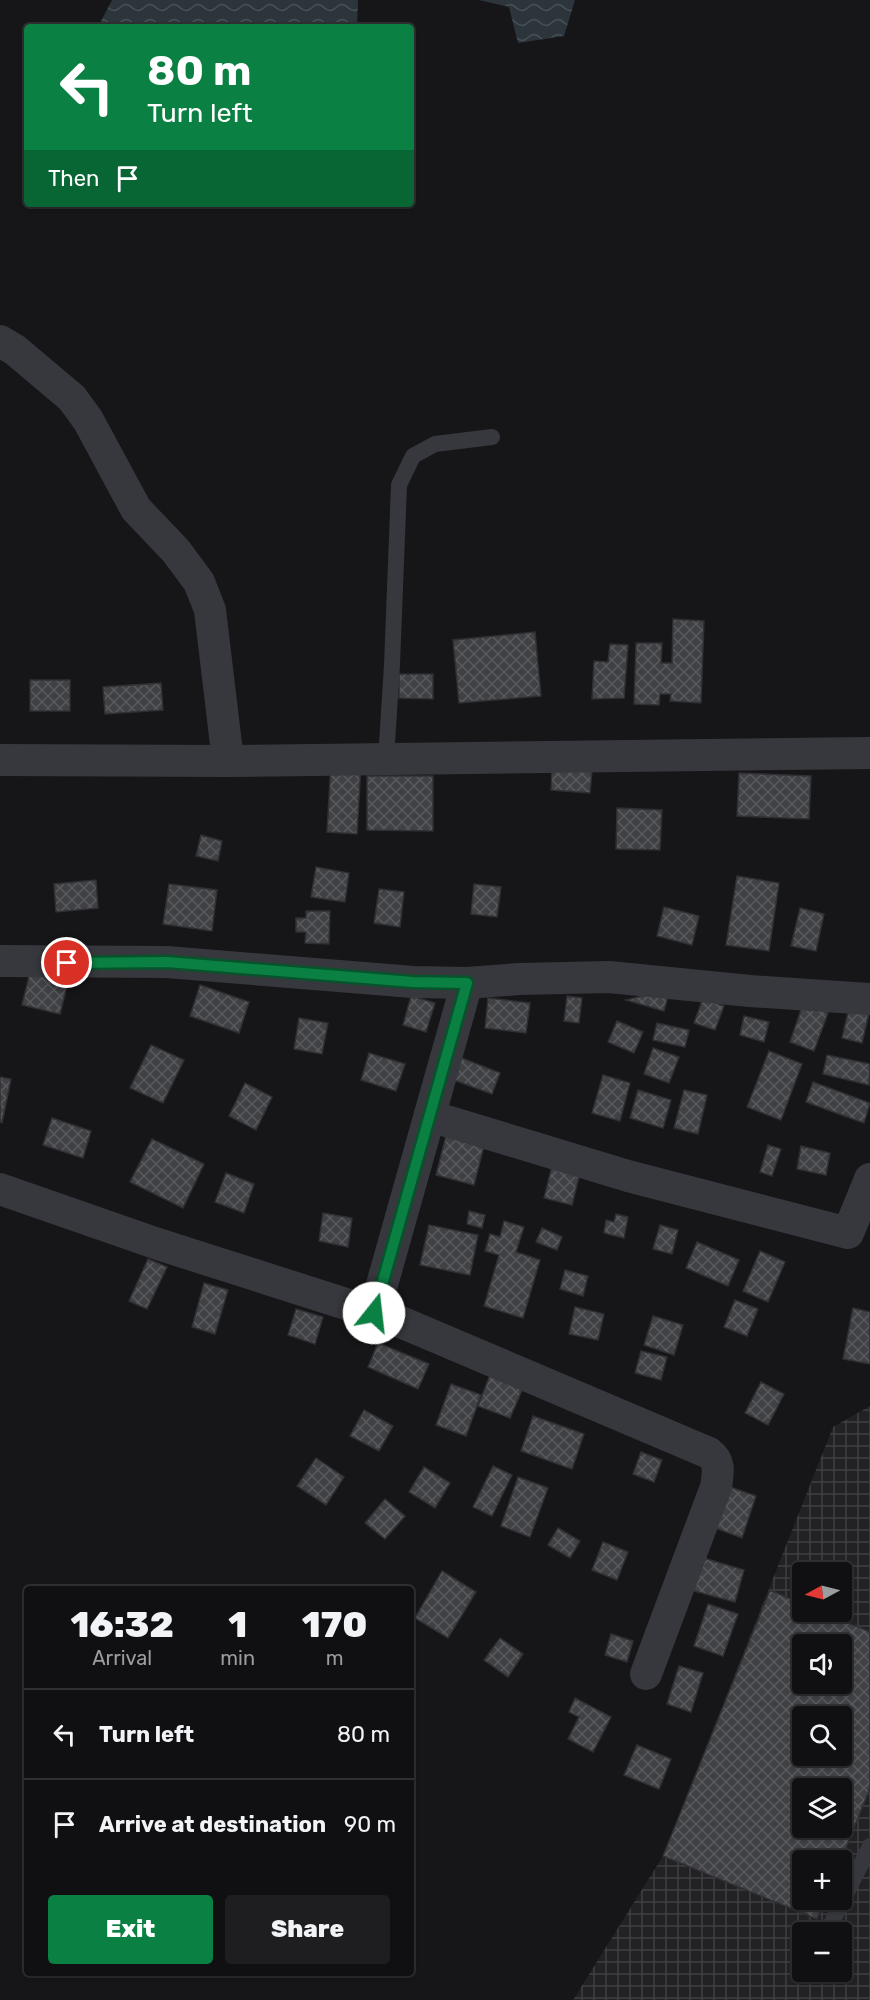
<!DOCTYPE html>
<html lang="en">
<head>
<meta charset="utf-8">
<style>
	body { margin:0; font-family:Rubik,sans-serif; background:#1e1e20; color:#f1f3f6; height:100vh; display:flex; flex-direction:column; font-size:22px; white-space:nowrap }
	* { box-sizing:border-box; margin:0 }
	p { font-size:20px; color:#9c9d9f }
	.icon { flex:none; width:33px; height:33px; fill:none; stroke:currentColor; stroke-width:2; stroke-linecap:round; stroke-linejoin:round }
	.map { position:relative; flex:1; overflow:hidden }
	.details { position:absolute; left:24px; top:1586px; width:390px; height:390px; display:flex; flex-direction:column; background:#101012; border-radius:6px; box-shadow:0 2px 4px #0004,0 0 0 2px #303032 }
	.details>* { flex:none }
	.guide { position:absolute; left:24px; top:24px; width:390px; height:183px; border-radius:6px; box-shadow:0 2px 4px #0004,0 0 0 2px #303032; background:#0b8043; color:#fff; overflow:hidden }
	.needle { width:39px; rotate:263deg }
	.buttons { position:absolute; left:792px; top:1562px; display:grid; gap:12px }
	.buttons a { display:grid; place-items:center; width:60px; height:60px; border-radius:6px; background:#101012; box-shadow:0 2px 4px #0004,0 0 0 2px #303032; font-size:30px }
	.pin { position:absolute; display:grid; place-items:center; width:51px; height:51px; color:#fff; margin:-26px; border:3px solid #fff; border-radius:50%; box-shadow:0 2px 6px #0007 }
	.me { position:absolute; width:66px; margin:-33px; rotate:16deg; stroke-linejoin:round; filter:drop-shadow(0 0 4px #0008) }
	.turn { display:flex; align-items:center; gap:21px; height:126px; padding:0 24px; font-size:27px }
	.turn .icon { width:78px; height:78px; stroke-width:2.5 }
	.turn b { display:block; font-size:42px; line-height:51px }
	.then { display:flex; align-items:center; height:57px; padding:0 24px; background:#0003; gap:12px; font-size:22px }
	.eta { display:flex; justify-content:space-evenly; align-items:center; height:102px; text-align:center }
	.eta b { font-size:36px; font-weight:800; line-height:42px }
	.action { display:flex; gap:12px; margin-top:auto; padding:12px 24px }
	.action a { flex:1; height:69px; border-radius:6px; background:#0b8043; color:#fff; font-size:24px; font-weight:800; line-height:69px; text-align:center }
	.action a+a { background:#1e1e20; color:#f1f3f6 }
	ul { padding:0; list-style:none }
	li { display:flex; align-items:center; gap:18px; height:90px; padding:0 24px; border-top:2px solid #303032 }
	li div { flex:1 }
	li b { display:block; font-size:22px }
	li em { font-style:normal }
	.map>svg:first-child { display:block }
	.industrial { fill:url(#industrial-grid); fill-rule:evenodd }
	.water { fill:url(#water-waves) }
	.building { fill:url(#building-cross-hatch); stroke:#303034; stroke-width:1.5; fill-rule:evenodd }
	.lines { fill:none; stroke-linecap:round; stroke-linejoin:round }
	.lane { stroke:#37383d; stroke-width:16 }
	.street { stroke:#37383d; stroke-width:32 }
	.route-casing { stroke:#07532c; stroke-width:15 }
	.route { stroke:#0b8043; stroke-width:10 }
</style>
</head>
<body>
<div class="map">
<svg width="870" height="2000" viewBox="0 0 870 2000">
	<defs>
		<pattern id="industrial-grid" width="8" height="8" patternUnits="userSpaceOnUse" patternTransform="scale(1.5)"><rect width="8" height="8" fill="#222225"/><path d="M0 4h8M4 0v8" fill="none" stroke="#3f3f43"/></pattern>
		<pattern id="water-waves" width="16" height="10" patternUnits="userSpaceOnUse" patternTransform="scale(1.5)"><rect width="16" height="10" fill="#2c353c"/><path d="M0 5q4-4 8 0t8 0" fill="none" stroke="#485056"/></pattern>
		<pattern id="building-cross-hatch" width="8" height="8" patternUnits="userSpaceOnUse" patternTransform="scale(1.5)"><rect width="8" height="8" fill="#404145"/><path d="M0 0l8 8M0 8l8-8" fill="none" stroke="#595a5e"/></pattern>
	</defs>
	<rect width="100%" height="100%" fill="#161618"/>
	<path class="industrial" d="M870,1406V2000H573L663,1856L833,1427ZM802,1572H842V1611H802ZM802,1644H842V1683H802ZM802,1716H842V1755H802ZM802,1788H842V1827H802ZM802,1860H842V1899H802ZM802,1932H842V1971H802Z"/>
	<g class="water">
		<polygon points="112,0 358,0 357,27 98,27"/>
		<polygon points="479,0 575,0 564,36 518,43 509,7"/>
	</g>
	<g class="building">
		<polygon points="673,619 704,621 701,703 670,701 671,694 660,694 659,705 634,704 636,643 662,643 661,663 672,663"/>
		<polygon points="535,632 541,696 459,703 453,640"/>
		<polygon points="610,644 628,645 624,698 592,699 594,661 608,662"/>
		<polygon points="399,674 433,674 433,699 399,698"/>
		<rect x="30" y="680" width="40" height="31"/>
		<polygon points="161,683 163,710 105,714 103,687"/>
		<polygon points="331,762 361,764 357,834 327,832"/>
		<polygon points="552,767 592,770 590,793 551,790"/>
		<polygon points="739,773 811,776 809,819 737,816"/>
		<polygon points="367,776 433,776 433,831 367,830"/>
		<polygon points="617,808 662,810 660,850 616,849"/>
		<polygon points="201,835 222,841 218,861 196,856"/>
		<polygon points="316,867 349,873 345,902 311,897"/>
		<polygon points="737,876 779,883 769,951 726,945"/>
		<polygon points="96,880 98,908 56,912 54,884"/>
		<polygon points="169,884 217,890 212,931 163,924"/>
		<polygon points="474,884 501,887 497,917 471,914"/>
		<polygon points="379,889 404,892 400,927 374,923"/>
		<polygon points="664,907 699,916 692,945 657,936"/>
		<polygon points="800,908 824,914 816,951 791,946"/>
		<polygon points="306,911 330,911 329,944 305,943 306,932 296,932 296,918 306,918"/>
		<polygon points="32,964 70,974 60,1014 22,1005"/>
		<polygon points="200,985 249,1002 239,1033 190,1016"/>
		<polygon points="670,989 664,1011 626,1000"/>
		<polygon points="411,996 435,1003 426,1032 403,1025"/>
		<polygon points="567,996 582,998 579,1023 564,1021"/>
		<polygon points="488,998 530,1003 526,1033 485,1028"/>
		<polygon points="703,998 724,1006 715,1030 694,1023"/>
		<polygon points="803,1004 828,1013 814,1051 790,1042"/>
		<polygon points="849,1008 869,1013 862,1043 842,1038"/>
		<polygon points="744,1016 769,1022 764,1042 740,1035"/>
		<polygon points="299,1018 328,1023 322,1054 294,1049"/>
		<polygon points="617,1021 643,1032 634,1053 608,1042"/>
		<polygon points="657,1023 689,1030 685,1047 653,1040"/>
		<polygon points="151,1045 184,1060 163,1103 130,1088"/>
		<polygon points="653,1048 679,1057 669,1083 644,1074"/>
		<polygon points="769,1051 802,1064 781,1120 747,1107"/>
		<polygon points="369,1053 405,1064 396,1091 361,1080"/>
		<polygon points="827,1055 870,1064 869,1085 823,1074"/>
		<polygon points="459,1057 500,1073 492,1094 451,1079"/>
		<polygon points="603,1075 630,1083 620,1121 592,1113"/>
		<polygon points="0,1077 11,1079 2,1123 0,1122"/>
		<polygon points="813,1082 870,1103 864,1123 806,1102"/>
		<polygon points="245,1083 272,1097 256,1130 229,1116"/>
		<polygon points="638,1090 671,1100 663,1128 630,1118"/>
		<polygon points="684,1090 707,1095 698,1134 674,1128"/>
		<polygon points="52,1118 91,1131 83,1158 43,1145"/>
		<polygon points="448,1128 486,1138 474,1185 436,1175"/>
		<polygon points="152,1139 204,1164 183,1208 130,1182"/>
		<polygon points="768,1145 781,1149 772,1176 760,1172"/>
		<polygon points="801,1146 830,1153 826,1175 797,1169"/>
		<polygon points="552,1166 580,1173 572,1205 544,1198"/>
		<polygon points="226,1173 254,1184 244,1213 215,1202"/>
		<polygon points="469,1211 485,1215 482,1228 467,1224"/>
		<polygon points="323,1213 352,1218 348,1247 319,1241"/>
		<polygon points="616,1214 628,1217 624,1238 604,1233 606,1220 614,1222"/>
		<polygon points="504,1221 524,1227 516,1252 540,1260 523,1318 484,1306 499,1255 485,1251 490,1234 500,1237"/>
		<polygon points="429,1225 478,1235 470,1275 420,1265"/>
		<polygon points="660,1225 678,1230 672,1254 653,1249"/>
		<polygon points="542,1228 562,1237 557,1250 536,1242"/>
		<polygon points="697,1242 739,1260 728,1286 686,1268"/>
		<polygon points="760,1251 785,1262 768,1302 743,1291"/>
		<polygon points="148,1259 167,1267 147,1309 129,1301"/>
		<polygon points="565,1270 588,1276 583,1296 560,1289"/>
		<polygon points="204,1283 228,1290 215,1334 192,1327"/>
		<polygon points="735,1300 758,1309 747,1336 724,1327"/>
		<polygon points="575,1307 604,1314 598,1340 569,1334"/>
		<polygon points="853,1308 870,1312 870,1364 843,1359"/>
		<polygon points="296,1309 323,1317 315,1344 288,1335"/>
		<polygon points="653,1316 683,1325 674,1355 644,1345"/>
		<polygon points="378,1343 429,1364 418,1389 368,1367"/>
		<polygon points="641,1351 667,1357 661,1380 635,1373"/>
		<polygon points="490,1375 523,1388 510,1418 478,1406"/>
		<polygon points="761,1382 784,1394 768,1425 745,1413"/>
		<polygon points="451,1384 481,1395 466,1436 436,1425"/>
		<polygon points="364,1410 393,1426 379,1451 350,1436"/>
		<polygon points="533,1416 584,1434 572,1469 521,1451"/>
		<polygon points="641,1452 662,1460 654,1482 633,1474"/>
		<polygon points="316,1458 344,1477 326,1505 297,1486"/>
		<polygon points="493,1466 512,1475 492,1516 473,1507"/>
		<polygon points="424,1467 450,1483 435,1508 409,1492"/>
		<polygon points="518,1477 548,1488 530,1537 501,1526"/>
		<polygon points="727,1486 756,1496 742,1538 713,1527"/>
		<polygon points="385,1499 405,1516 385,1539 365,1523"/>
		<polygon points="558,1528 580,1541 570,1558 548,1545"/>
		<polygon points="603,1542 628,1552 617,1580 592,1570"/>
		<polygon points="697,1556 744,1570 735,1602 687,1589"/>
		<polygon points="442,1571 476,1592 448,1638 415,1618"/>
		<path d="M770,1590L802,1604V1611H820L870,1632V1788L841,1860H802V1899H825L817,1919L663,1856ZM802,1644H842V1683H802ZM802,1716H842V1755H802ZM802,1788H842V1827H802Z"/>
		<polygon points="708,1604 738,1614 723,1656 694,1646"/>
		<polygon points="611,1634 633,1641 627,1662 605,1655"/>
		<polygon points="500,1638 523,1654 508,1677 484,1660"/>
		<polygon points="679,1666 703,1673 691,1712 667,1704"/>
		<polygon points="575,1698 611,1717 593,1752 568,1739 579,1717 569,1712"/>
		<polygon points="637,1745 671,1759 659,1789 624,1775"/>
	</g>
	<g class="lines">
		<g class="lane">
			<polyline points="386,759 392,665 399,485 413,456 435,444 492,437"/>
			<polyline points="831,1924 870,1846"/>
		</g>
		<g class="street">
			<polyline points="0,341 15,350 72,398 88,420 136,509 176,551 199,582 210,610 228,761"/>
			<polyline points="0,760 228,761 870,753"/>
			<polyline points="0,961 167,962 413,982 467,983 519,979 609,977 750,991 870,999"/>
			<polyline points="430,1116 628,1176 848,1233 870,1179"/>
			<path d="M0,1189L158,1244L396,1320L709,1453C721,1462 718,1473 716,1487L646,1674"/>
			<polyline points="374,1313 467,983"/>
		</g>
	</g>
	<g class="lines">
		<g class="route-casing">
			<polyline id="route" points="67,963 167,962 413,982 467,983 374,1313"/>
		</g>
		<use href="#route" class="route"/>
	</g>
</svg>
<div class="buttons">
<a><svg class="needle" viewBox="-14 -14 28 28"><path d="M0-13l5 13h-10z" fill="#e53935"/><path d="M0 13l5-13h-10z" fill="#9c9d9f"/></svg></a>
<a><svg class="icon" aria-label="sound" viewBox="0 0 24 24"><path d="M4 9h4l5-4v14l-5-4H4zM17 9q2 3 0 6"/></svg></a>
<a><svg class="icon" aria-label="search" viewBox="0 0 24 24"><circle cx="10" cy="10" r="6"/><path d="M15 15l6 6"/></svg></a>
<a><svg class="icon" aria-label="layers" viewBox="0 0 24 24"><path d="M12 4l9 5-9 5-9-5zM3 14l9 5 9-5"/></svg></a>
<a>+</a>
<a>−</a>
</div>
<div class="pin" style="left:67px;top:963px;background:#d93025"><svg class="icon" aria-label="arrive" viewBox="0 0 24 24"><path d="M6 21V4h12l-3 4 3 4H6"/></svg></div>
<svg class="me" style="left:374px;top:1313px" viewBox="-20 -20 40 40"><circle r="19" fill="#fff"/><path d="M0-13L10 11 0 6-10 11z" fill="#0b8043"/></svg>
<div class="guide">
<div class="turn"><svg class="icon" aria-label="left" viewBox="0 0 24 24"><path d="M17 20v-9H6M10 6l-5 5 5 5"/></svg><div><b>80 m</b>Turn left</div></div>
<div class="then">Then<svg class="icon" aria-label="arrive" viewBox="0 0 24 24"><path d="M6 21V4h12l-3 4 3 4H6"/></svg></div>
</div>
<section class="details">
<div class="eta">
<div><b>16:32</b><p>Arrival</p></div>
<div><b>1</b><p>min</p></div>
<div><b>170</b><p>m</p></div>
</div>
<ul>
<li><svg class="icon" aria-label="left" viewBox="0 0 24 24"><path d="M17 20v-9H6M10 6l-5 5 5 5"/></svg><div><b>Turn left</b></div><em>80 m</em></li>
<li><svg class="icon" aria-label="arrive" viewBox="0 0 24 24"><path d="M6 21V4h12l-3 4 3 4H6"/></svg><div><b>Arrive at destination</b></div><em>90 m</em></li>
</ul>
<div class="action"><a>Exit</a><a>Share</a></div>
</section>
</div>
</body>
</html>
